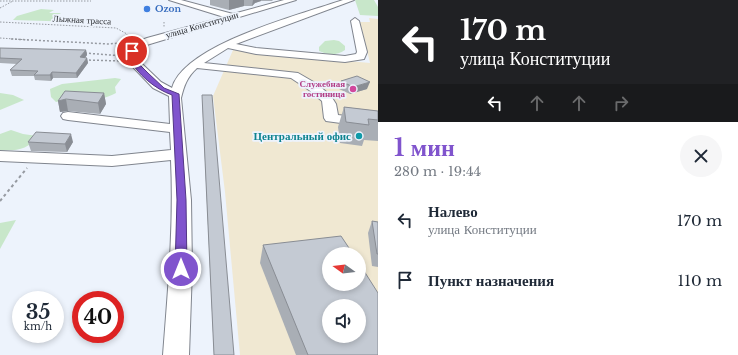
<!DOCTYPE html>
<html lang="ru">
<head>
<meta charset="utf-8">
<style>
	body { margin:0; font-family:"Libre Baskerville",serif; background:#f6f6f7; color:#1f2937; height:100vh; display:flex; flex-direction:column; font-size:15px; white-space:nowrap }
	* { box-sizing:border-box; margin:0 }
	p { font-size:13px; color:#747a83 }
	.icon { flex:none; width:22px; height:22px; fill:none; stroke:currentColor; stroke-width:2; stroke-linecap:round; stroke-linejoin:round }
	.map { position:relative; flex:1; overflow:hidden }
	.details { display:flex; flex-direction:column; background:#fff; width:360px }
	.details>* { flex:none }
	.top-card { background:#202124; color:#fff; overflow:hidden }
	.needle { width:26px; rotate:285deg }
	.tools { position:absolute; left:322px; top:247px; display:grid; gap:8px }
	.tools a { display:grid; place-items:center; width:44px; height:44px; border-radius:50%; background:#fff; box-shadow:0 2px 6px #0003; font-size:20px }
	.speed { position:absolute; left:12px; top:291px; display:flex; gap:8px; font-size:20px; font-weight:700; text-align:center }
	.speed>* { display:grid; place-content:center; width:52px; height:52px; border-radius:50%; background:#fff; box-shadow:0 2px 6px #0003; line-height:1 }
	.speed small { font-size:10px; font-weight:400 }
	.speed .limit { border:6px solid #d22; background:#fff; color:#111 }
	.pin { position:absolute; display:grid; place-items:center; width:34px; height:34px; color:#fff; margin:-17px; border:2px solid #fff; border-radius:50%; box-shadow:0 1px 4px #0007 }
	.me { position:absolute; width:44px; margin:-22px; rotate:0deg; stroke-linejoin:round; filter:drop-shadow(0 0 3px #0008) }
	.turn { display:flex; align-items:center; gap:14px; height:84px; padding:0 16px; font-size:18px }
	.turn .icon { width:52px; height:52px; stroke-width:2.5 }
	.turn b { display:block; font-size:28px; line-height:34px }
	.lanes { display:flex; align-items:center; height:38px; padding:0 16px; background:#0003; justify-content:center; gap:20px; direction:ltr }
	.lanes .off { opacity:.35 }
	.round { display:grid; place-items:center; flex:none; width:42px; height:42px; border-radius:21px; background:#f6f6f7 }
	.summary { display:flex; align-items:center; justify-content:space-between; height:68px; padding:0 16px }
	h1 { font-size:24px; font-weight:700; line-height:30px; color:#8054cd }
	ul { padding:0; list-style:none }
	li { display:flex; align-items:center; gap:12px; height:60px; padding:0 16px }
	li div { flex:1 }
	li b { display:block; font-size:15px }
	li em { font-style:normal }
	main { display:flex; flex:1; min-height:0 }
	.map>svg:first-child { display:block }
	.industrial { fill:#f0e8d2; fill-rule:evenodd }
	.green { fill:#c8e7ca }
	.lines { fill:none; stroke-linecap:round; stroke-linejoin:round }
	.minor-casing { stroke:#80858e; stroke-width:2 }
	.path-far2 { stroke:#969aa1; stroke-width:1; stroke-dasharray:1.5 1.5; stroke-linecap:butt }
	.path-far1 { stroke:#969aa1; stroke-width:1.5; stroke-dasharray:2 2; stroke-linecap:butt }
	.path { stroke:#969aa1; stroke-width:2; stroke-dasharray:3 3; stroke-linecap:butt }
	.minor { fill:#fff; fill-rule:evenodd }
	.wall { fill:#a9aeb5 }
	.shaded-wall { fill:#898d94 }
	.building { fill:#c4cad3; stroke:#898d94; fill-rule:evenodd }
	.route { fill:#8054cd; stroke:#533785 }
	.shop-dot { fill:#3f7fe0; stroke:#edf3fc; stroke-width:1.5 }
	.hotel-dot { fill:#d1479c; stroke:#edf3fc; stroke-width:1.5 }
	.culture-dot { fill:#0f9aa8; stroke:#edf3fc; stroke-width:1.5 }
	.labels { text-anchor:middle; stroke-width:3.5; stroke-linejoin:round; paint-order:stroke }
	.far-shop-label { font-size:9px; font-weight:bold; fill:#366cbe; stroke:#edf3fc; text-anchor:start }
	.far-street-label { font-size:9px; fill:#292b2f; stroke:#edf3fc }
	.far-hotel-label { font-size:9px; font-weight:bold; fill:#b23c85; stroke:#edf3fc; text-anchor:end }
	.culture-label { font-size:11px; font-weight:bold; fill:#0d838f; stroke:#edf3fc; text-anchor:end }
</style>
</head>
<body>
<main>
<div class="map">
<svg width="378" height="355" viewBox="0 0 378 355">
	<rect width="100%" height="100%" fill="#edf3fc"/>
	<path class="industrial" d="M369,18L378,19V355H240L225,192L213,96L233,50L370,63L360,22H370ZM329,254H359V284H329ZM329,306H359V336H329Z"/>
	<g class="green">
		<polygon points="355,0 374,0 378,7 378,16 360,15"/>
		<polygon points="41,9 54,10 49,13 61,13 56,16 78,20 79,22 13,20 17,16"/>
		<path d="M334,40L339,41L345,46V50C336,56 328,55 319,51V47L325,41Z"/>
		<path d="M115,78L121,79L115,87L116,93C97,104 77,97 56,102L51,97L50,89L62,84Z"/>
		<polygon points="0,93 13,95 24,100 0,110"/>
		<path d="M11,130L23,134L37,136C29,150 16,151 0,150V134Z"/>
		<polygon points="16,220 0,249 0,223"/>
	</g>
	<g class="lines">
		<g class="minor-casing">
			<path id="minor" d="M169,0H181L233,14L284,0H296L140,47L137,51L138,60L161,82L172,88C184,44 303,14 343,0H354L236,44L256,48L345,56L356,54L357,52L351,21L355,18L359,21L367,52L364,59L345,62L256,54L228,48L204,63L298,73L317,84L331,96L336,104L338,115L378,120V128L326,121L324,118L322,101L309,90L291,78L197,68C187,77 184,86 181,98L191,200L192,269L189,355H163C168,290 174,225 171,160L112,166L0,161V151L112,156L171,150L170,132L68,120L63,119L61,116L63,113L68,112L170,124L169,96L153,88L130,64L127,58L128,49L134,43L147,38L224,17Z"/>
		</g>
		<g class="path-far2">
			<polyline points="0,1 91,1"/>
			<polyline points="0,8 13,1"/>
			<polyline points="0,22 116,28 127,34 127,37 124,40"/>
			<polyline points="164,22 164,27"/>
			<polyline points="0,38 29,40"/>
		</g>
		<g class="path-far1">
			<polyline points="11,39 109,44 119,43 125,39"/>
			<polyline points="85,53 123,56"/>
			<polyline points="85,60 123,61"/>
		</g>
		<polyline class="path" points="0,201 27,168"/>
		<use href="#minor" class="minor"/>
	</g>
	<g class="wall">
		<polygon points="208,0 273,0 272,1 261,1 255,3 252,6 244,6 229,10 210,5 210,0"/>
		<polygon points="0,48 86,50 87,55 85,58 87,58 88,63 77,78 53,78 51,81 35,80 34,76 12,76 10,70 17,64 0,63"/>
		<polygon points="341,81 367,89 350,94 339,89"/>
		<polygon points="104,93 106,104 100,114 68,111 60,112 58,101"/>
		<polygon points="202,98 234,355 214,355"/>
		<polygon points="344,107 378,111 378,141 364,140 362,146 340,143 338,127"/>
		<polygon points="28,142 73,142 67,152 31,151"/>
		<polygon points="372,221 378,222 378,267 372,266 368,233"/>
		<polygon points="263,245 378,355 296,355 260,263"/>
	</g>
	<g class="shaded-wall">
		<polygon points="229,0 244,0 244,6 229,10"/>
		<polygon points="253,0 261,0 261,1 255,3 252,6"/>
		<polygon points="86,50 87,55 81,63 80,57"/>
		<polygon points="87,58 88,63 77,78 76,73"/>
		<polygon points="52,72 53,78 51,81 50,75"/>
		<polygon points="370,82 367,89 350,94 353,87"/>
		<polygon points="104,93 106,104 100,114 98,103"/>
		<polygon points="66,99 68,111 60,112 58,101"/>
		<polygon points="71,134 73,142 67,152 65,144"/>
	</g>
	<g class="building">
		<polygon points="0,48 86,50 80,57 87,58 76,73 52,72 50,75 34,75 38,71 10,70 22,59 0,58"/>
		<polygon points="357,76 370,82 353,87 341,81"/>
		<polygon points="65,91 104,93 98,103 66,99 58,101"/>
		<polygon points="202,95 212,95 234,355 214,355"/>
		<polygon points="344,107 378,111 378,120 368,119 369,125 346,122"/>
		<polygon points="36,132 71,134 65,144 28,142"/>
		<polygon points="372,221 378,222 378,254 377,254"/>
		<path d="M341,236L353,254H329V284H359V263L378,293V355H308L263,245ZM329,306H359V336H329Z"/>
	</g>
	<path class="route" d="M130,50H134L136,61L148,73L164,88L179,94L186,200L187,269L185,272L181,273L177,272L175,269L177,200L172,95C155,89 137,74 129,58Z"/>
	<circle class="shop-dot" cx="147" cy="9" r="4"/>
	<circle class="hotel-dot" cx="353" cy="89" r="4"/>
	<circle class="culture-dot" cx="359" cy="136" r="4"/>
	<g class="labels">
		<g class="far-shop-label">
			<text x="155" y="12">Ozon</text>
		</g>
		<g class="far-street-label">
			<text transform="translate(82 20) rotate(3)" y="3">Лыжная трасса</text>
			<text transform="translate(202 25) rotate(-16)" y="3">улица Конституции</text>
		</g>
		<g class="far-hotel-label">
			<text x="345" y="87">Служебная<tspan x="345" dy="10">гостиница</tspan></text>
		</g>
		<g class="culture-label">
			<text x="351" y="140">Центральный офис</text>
		</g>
	</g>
</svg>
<div class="tools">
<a><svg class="needle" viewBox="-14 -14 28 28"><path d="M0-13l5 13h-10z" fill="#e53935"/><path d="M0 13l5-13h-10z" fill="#747a83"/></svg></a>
<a><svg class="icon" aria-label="sound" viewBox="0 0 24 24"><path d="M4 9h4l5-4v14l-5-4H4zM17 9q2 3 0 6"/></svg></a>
</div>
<div class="speed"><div>35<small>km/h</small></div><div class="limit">40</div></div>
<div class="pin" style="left:132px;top:51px;background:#d93025"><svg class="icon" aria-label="arrive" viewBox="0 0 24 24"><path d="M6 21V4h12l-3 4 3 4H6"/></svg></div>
<svg class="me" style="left:181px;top:269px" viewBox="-20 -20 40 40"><circle r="17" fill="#8054cd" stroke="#fff" stroke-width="3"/><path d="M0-11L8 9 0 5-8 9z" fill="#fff"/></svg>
</div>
<section class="details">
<div class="top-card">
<div class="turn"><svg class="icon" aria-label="left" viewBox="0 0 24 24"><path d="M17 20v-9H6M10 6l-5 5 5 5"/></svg><div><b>170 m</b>улица Конституции</div></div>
<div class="lanes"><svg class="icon" aria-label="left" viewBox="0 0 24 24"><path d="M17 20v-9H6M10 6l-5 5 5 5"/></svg><svg class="icon off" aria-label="ahead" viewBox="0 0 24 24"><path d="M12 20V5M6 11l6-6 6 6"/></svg><svg class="icon off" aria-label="ahead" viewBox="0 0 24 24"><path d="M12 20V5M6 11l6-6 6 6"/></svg><svg class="icon off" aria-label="right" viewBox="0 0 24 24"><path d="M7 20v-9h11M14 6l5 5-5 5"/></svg></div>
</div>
<div class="summary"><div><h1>1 мин</h1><p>280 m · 19:44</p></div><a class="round"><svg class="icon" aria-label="close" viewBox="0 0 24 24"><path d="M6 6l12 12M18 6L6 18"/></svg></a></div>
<ul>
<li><svg class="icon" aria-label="left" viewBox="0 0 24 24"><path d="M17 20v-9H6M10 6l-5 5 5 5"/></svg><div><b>Налево</b><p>улица Конституции</p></div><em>170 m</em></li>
<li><svg class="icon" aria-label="arrive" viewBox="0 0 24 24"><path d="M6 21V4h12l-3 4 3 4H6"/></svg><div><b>Пункт назначения</b></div><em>110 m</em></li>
</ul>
</section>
</main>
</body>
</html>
